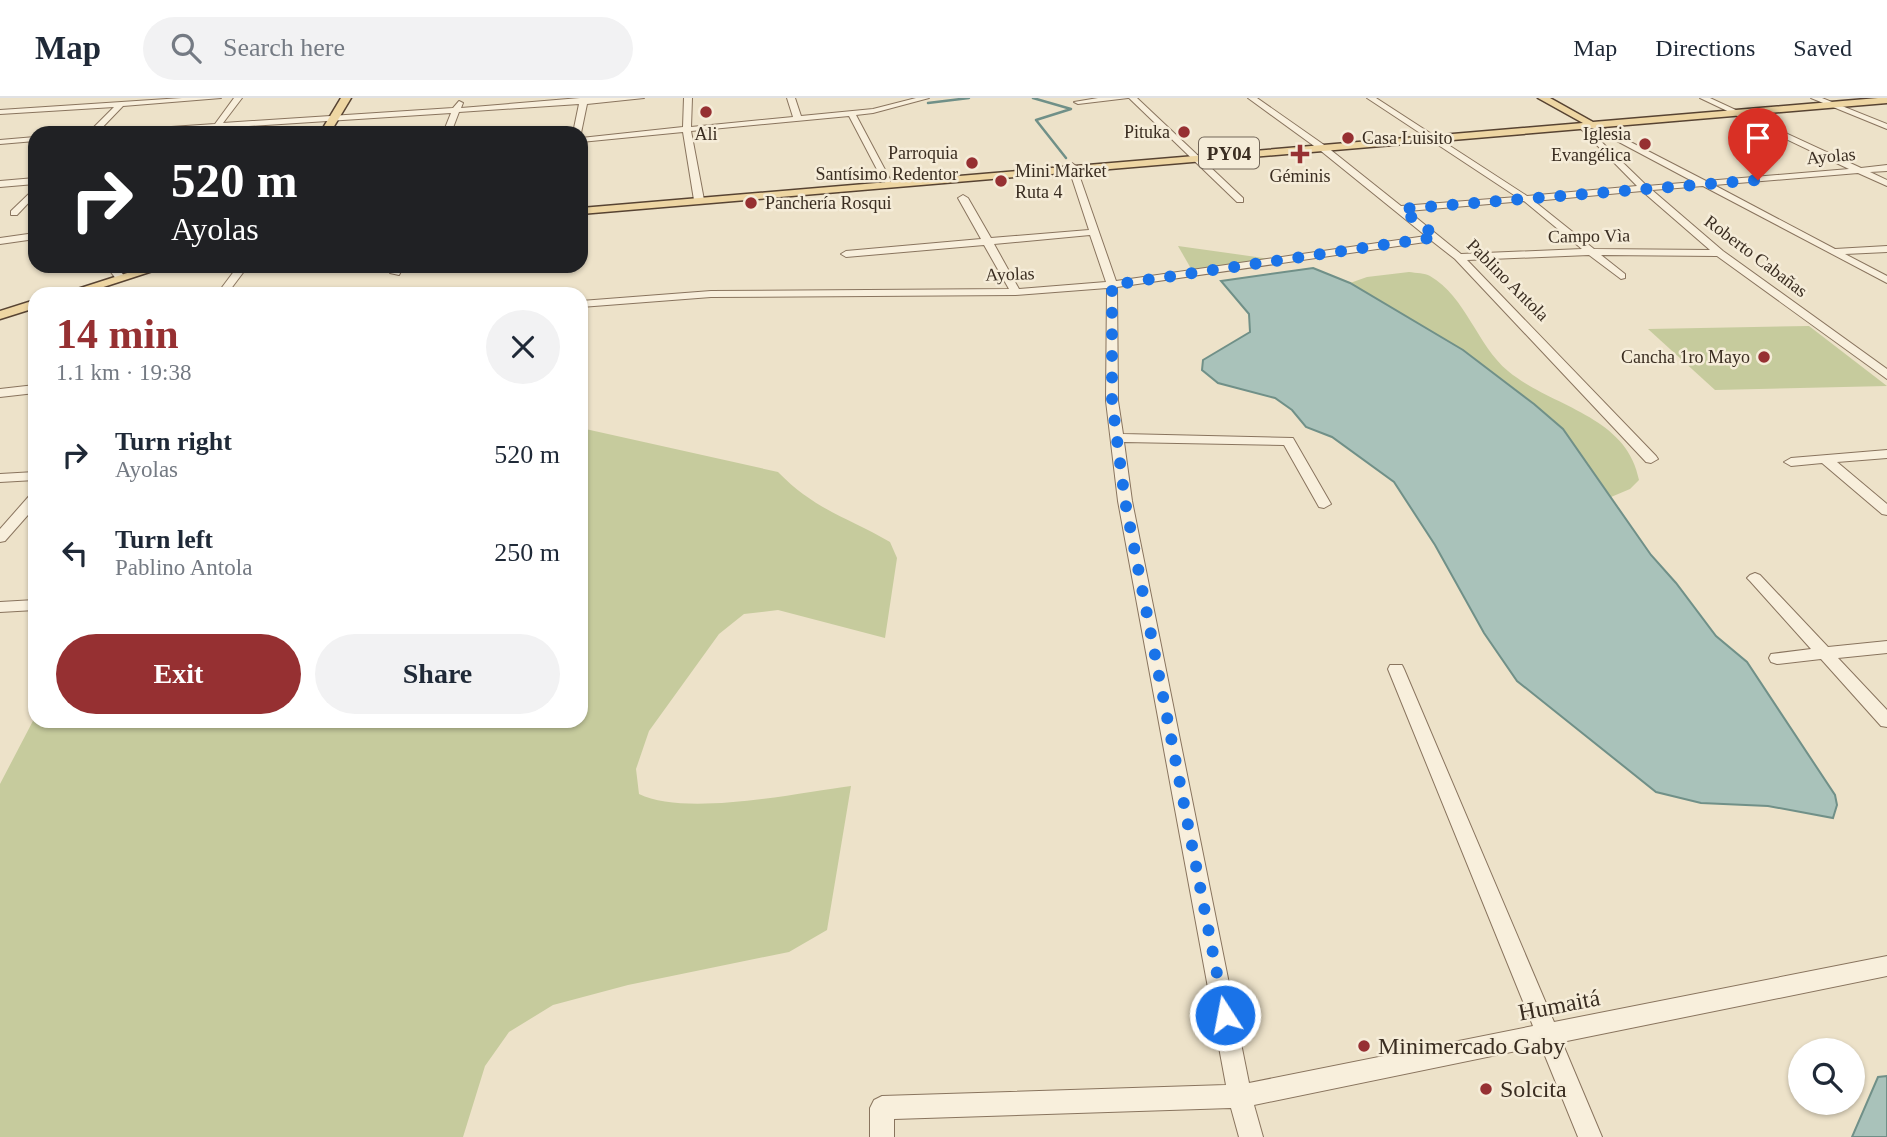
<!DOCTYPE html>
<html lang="en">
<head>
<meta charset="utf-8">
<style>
	body { margin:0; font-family:Georgia,serif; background:#f2f2f3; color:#1f2937; height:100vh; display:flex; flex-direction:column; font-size:26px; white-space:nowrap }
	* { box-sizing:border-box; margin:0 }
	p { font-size:23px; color:#747a83 }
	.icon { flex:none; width:38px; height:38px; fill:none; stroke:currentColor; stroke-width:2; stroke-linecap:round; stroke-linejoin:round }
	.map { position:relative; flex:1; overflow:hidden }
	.sheet { position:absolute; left:28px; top:189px; width:560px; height:441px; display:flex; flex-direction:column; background:#fff; border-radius:21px; box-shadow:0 2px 5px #0004 }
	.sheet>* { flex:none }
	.top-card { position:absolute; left:28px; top:28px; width:560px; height:147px; border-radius:21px; box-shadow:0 2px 5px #0004; background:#202124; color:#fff; overflow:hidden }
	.fabs { position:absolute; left:1788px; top:940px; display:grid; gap:14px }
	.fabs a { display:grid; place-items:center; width:77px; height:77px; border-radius:50%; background:#fff; box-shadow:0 2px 5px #0004; font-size:35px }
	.pin { position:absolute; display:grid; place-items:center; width:60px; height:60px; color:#fff; margin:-72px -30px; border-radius:50% 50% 50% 0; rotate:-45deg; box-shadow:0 0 7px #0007 }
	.pin .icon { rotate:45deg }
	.me { position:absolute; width:77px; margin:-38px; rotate:349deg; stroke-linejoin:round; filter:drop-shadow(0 0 5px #0008) }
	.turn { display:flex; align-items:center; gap:24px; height:147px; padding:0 28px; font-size:32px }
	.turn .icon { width:91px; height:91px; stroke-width:2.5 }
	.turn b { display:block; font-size:49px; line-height:60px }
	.round { display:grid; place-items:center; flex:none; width:74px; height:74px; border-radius:37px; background:#f2f2f3 }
	.headline { display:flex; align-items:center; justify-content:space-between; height:119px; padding:0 28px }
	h1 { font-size:42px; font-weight:800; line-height:52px; color:#963032 }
	.button { display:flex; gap:14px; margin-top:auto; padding:14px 28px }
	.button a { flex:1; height:80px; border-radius:42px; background:#963032; color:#fff; font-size:28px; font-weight:800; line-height:80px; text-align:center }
	.button a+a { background:#f2f2f3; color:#1f2937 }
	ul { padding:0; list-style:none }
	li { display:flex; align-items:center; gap:21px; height:98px; padding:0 28px }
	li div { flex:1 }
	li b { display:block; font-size:26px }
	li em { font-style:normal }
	header { display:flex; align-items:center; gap:42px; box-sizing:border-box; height:98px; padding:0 35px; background:#fff; border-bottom:2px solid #e0e1e3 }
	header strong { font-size:33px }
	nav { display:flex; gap:38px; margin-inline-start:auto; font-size:24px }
	.search { width:490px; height:63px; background:#f2f2f3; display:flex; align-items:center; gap:18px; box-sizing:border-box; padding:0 24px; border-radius:38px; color:#747a83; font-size:26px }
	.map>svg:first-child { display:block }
	.green { fill:#c6cb9d }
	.water { fill:#a9c2ba; stroke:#709088; stroke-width:2 }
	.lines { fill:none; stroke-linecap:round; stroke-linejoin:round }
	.stream { stroke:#709088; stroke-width:2.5 }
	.minor-casing { stroke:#89745e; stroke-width:2 }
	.major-casing { stroke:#574332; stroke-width:3 }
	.minor { fill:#f8efdc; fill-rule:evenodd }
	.major { fill:#eed6a3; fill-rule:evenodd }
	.route { stroke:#1a73e8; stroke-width:12; stroke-dasharray:0 21.6 }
	.poi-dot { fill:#963032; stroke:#f5ecd8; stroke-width:2.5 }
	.labels { text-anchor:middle; stroke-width:5; stroke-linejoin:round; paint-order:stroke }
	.far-poi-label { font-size:18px; fill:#3a2d21; stroke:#f5ecd8; text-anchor:end }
	.far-street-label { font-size:18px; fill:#3a2d21; stroke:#f5ecd8 }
	.shield { fill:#f5ecd8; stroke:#726658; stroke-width:2 }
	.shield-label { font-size:19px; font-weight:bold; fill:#3a2d21 }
	.near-street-label { font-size:24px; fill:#3a2d21; stroke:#f5ecd8 }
	.near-poi-label { font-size:24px; fill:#3a2d21; stroke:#f5ecd8; text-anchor:start }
</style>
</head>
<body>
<header>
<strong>Map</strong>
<div class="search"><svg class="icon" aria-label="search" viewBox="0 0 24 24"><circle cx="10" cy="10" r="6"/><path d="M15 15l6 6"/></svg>Search here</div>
<nav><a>Map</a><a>Directions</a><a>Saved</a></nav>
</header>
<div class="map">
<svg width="1887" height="1039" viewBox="0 0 1887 1039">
	<rect width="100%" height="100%" fill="#ede2c9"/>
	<g class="green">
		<polygon points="1178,148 1278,162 1193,174"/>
		<path d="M1409,174C1416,175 1425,175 1430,178C1466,199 1477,247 1508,273C1551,309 1627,317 1639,382L1630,391L1611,399L1563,331L1534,306L1402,216L1350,185L1367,179Z"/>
		<polygon points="1809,228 1887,288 1715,292 1648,231"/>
		<path d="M581,330L778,374C815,412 847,419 890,444L897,460L885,540L778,512L744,516L719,536L649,633L636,671L639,696C686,719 797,695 851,688L827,832L789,854L628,887L553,907L509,934L485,968L463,1039H0V686L35,619V623H581Z"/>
	</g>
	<g class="water">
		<polygon points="1313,170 1350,185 1463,252 1534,306 1563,331 1651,457 1676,485 1716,538 1747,564 1835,697 1837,707 1833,720 1768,708 1701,705 1656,694 1517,583 1484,535 1435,447 1394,384 1332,339 1306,329 1292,312 1275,300 1218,285 1202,272 1203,262 1250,234 1249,216 1221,183"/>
		<polygon points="1887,978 1887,1039 1852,1039 1878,979"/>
	</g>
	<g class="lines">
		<g class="stream">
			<polyline points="1033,0 1071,11 1036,22 1066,60"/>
			<polyline points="928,5 969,0"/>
		</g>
		<g class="minor-casing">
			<g id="minor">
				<polygon points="182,0 221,0 123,8 97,35 88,35 114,9 0,16 0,12"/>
				<polygon points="234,0 242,0 223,25 453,10 459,3 463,5 461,10 580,0 644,0 587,6 581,35 573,35 579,6 459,14 451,35 443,35 451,15 219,30 214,34 211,31 109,35 113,33 215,26"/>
				<polygon points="684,0 692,0 691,29 793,19 787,0 795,0 801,18 873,11 916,0 929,0 873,15 856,17 891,83 887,86 883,83 849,18 691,33 704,102 699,105 694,102 683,34 581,44 581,40 683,29"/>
				<polygon points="1098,0 1128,0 1078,6 1074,4"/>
				<polygon points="1129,0 1137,0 1243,100 1243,104 1237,104"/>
				<path d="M1248,0H1257L1327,49L1401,108L1517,99L1367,0H1376L1527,98L1637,88L1580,30L1583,26L1647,88L1694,84L1585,26L1588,22L1706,83L1849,71L1700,0H1710L1861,70L1887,67V73L1870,74L1887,82V88L1858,75L1714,87L1835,151L1887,148V154L1845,156L1887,178V185L1703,88L1652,92L1723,153L1887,271V281L1717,158L1601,157L1625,176V180L1621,181L1589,157L1467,162L1656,358L1658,361L1651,365L1646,364L1455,161L1432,143L1117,189L1118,303L1123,336L1293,340L1331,406L1324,410L1319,409L1284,347L1124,344L1132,403L1249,985L1533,928L1388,571L1390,567H1402L1404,571L1554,924L1887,858V878L1562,944L1602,1039H1578L1541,948L1254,1007L1263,1039H1239L1231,1010L894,1021V1039H870V1010L874,1002L882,998L1226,987L1118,403L1106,303L1107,190L1016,197L711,199L581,209V203L711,193L1009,191L984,147L846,159L841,156L846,153L981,141L958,100L963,97L968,100L991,140L1089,132L1068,68L1072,65L1076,68L1116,183L1426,138L1321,53ZM1642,93L1710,152L1594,151L1534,103ZM1524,103L1582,151L1461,156L1408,113ZM1090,137L1106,184L1019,191L994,146Z"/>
				<polygon points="1811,0 1822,0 1887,26 1887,31"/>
				<polygon points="35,39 35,43 0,46 0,42"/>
				<polygon points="35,80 35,86 0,89 0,83"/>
				<polygon points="35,90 35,98 17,117 11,117 11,113"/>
				<polygon points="35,135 35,141 0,146 0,140"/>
				<polygon points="106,168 116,168 126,180 117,182"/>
				<polygon points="238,168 248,168 227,196 217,196"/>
				<polygon points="394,168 404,168 399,177 390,175"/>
				<polygon points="35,287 35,295 0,299 0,291"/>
				<polygon points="1887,352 1887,360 1837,364 1887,406 1887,417 1882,416 1822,365 1791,368 1784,364 1791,360"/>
				<polygon points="35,374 35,382 0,384 0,376"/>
				<polygon points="35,396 35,409 5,443 0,444 0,431 30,397"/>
				<polygon points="1755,475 1760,477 1828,549 1887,543 1887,555 1838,560 1887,612 1887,629 1881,628 1821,561 1777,566 1771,564 1769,560 1771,556 1811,551 1750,483 1747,480 1750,477"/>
				<polygon points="35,502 35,512 0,514 0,504"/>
			</g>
		</g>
		<g class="major-casing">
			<g id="major">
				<polygon points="341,0 351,0 330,35 320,35"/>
				<polygon points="1538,0 1550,0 1593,24 1878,0 1887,0 1887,5 581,116 581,110 1583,25"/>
				<polygon points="149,168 168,168 82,196 62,196"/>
				<polygon points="35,202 35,210 0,221 0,213"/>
			</g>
		</g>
		<use href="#minor" class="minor"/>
		<use href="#major" class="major"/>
	</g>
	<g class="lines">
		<polyline class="route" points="1225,917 1125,403 1112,303 1112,187 1437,139 1401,111 1758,82"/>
	</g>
	<g class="poi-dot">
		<circle cx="706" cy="14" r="7"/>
		<circle cx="1184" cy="34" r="7"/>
		<circle cx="1348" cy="40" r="7"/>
		<circle cx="1645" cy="46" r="7"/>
		<path d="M1296.5 45.5h7v7h7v7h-7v7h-7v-7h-7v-7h7z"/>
		<circle cx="972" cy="65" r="7"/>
		<circle cx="1001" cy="83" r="7"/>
		<circle cx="751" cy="105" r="7"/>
		<circle cx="1764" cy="259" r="7"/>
		<circle cx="1364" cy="948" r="7"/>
		<circle cx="1486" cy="991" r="7"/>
	</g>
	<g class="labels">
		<g class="far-poi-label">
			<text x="1170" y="40">Pituka</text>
			<text x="706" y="42" text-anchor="middle">Ali</text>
			<text x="1631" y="42">Iglesia<tspan x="1631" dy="21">Evangélica</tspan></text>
			<text x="1362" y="46" text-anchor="start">Casa Luisito</text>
			<text x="958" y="61">Parroquia<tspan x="958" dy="21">Santísimo Redentor</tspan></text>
			<text x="1015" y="79" text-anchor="start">Mini Market<tspan x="1015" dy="21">Ruta 4</tspan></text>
			<text x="1300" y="84" text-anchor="middle">Géminis</text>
			<text x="765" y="111" text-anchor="start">Panchería Rosqui</text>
			<text x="1750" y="265">Cancha 1ro Mayo</text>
		</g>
		<g class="far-street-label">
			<text transform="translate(1831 58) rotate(-5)" y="6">Ayolas</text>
			<text transform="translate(1589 138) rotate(-1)" y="6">Campo Vìa</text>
			<text transform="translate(1756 158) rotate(37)" y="6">Roberto Cabañas</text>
			<text transform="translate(1010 176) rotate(-2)" y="6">Ayolas</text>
			<text transform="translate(1508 182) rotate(45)" y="6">Pablino Antola</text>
		</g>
		<rect class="shield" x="1199" y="39.5" width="60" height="31" rx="5"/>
		<g class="shield-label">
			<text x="1229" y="62">PY04</text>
		</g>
		<g class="near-street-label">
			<text transform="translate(1559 907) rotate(-11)" y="8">Humaitá</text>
		</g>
		<g class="near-poi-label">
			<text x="1378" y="956">Minimercado Gaby</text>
			<text x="1500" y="999">Solcita</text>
		</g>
	</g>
</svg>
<div class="fabs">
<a><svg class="icon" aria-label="search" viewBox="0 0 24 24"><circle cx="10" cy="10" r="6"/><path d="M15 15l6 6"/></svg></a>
</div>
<div class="pin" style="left:1758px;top:82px;background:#d93025"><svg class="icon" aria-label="arrive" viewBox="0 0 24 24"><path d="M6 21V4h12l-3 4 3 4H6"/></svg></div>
<svg class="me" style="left:1225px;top:917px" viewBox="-20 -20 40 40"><circle r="17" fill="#1a73e8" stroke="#fff" stroke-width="3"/><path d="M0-11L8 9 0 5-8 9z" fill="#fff"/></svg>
<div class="top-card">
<div class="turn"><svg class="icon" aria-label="right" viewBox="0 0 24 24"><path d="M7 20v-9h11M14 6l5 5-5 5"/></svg><div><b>520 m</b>Ayolas</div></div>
</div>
<section class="sheet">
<div class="headline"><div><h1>14 min</h1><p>1.1 km · 19:38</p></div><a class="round"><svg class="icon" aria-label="close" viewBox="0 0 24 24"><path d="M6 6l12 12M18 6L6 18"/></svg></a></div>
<ul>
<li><svg class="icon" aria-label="right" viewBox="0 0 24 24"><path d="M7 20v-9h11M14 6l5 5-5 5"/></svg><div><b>Turn right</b><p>Ayolas</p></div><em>520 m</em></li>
<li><svg class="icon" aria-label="left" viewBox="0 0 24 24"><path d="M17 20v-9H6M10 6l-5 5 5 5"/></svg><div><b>Turn left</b><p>Pablino Antola</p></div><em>250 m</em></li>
</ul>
<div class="button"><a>Exit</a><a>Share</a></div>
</section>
</div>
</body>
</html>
